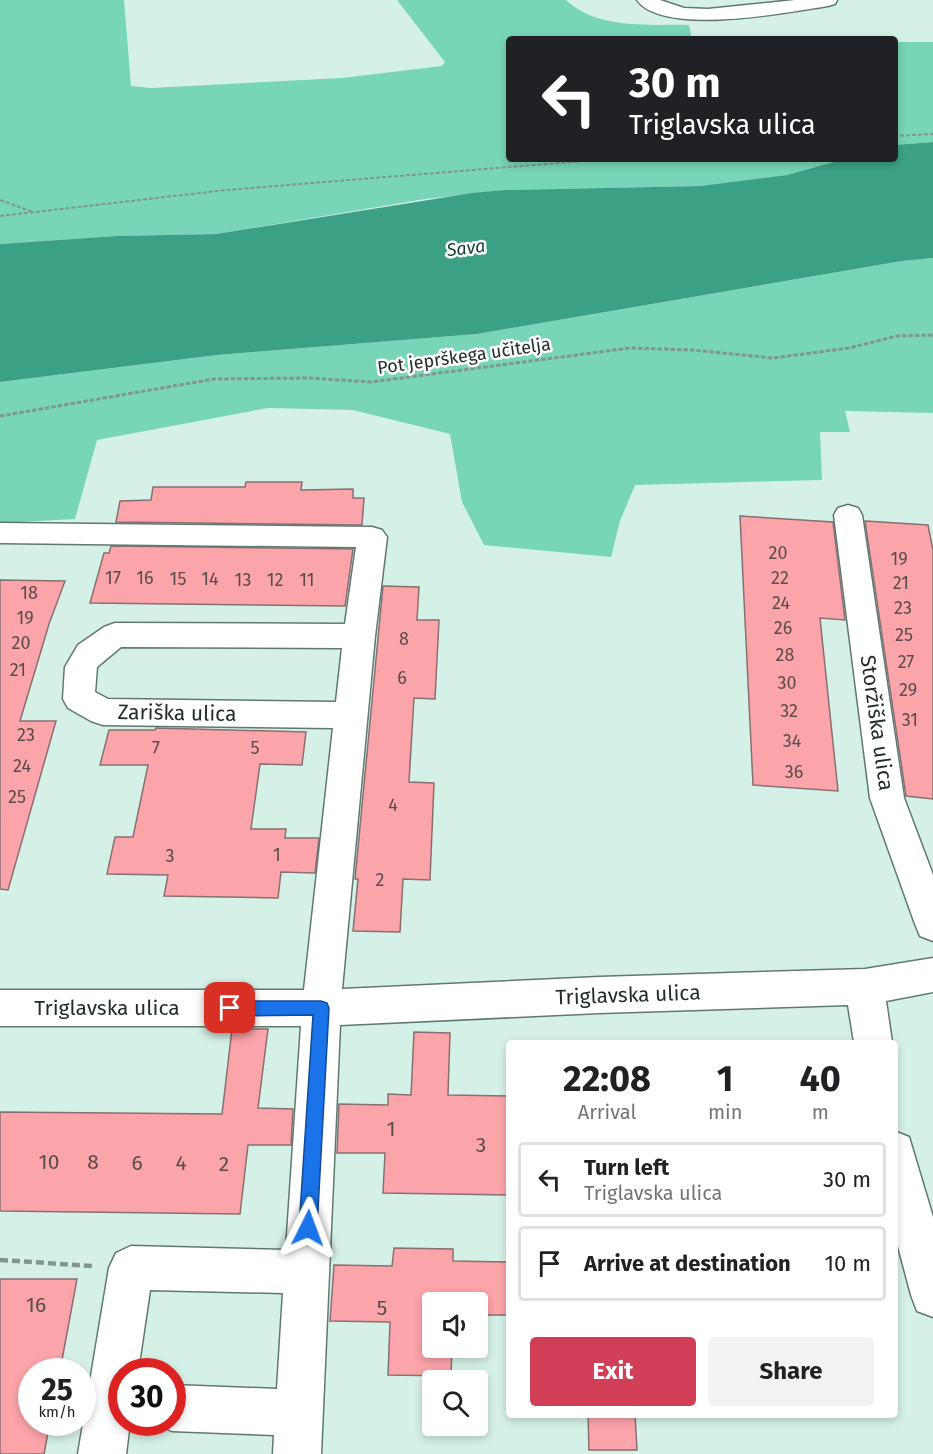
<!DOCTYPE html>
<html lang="en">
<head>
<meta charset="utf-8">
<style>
	body { margin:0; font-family:"Fira Sans",sans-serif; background:#f2f2f2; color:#202124; height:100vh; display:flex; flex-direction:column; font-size:22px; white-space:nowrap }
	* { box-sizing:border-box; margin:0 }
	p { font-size:20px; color:#757577 }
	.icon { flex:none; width:33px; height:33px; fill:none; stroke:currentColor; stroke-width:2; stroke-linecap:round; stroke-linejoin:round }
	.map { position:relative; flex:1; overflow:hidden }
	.sheet { position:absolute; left:506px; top:1040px; width:392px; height:378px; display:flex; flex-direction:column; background:#fff; border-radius:6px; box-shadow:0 3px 9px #0003 }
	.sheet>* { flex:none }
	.hud { position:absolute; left:506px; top:36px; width:392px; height:126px; border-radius:6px; box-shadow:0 3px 9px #0003; background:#202124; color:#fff; overflow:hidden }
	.tools { position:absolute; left:422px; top:1292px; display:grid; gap:12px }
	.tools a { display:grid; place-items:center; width:66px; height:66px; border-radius:6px; background:#fff; box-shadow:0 3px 9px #0003; font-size:30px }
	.speed { position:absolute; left:18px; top:1358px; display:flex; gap:12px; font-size:30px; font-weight:700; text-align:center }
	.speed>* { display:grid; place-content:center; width:78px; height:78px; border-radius:50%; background:#fff; box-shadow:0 3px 9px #0003; line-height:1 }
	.speed small { font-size:15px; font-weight:400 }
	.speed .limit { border:9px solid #d22; background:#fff; color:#111 }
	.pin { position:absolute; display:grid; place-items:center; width:51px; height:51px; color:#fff; margin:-26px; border-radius:12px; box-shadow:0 3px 9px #0006 }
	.me { position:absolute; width:66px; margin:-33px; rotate:3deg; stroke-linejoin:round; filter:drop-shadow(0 0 4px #0008) }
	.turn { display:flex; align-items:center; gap:21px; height:126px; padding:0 24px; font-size:27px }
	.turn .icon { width:78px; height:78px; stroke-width:2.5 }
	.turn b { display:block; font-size:42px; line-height:51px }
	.eta { display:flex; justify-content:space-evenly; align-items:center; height:102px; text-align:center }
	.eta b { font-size:36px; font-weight:700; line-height:42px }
	.button { display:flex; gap:12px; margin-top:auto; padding:12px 24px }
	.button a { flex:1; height:69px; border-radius:6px; background:#d03f57; color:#fff; font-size:24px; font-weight:700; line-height:69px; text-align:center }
	.button a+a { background:#f2f2f2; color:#202124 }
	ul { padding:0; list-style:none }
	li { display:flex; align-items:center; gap:18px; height:75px; margin:0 12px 9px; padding:0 12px; border:3px solid #e0e0e0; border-radius:6px }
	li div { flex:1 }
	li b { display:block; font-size:22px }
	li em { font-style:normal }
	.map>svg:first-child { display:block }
	.green { fill:#78d5b7 }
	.water { fill:#3ca184 }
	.building { fill:#fba4a9; stroke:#896f70; stroke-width:1.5 }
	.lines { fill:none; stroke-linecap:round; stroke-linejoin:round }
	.street-casing { stroke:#607970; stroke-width:3 }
	.path-far2 { stroke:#82968f; stroke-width:2; stroke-dasharray:4 2; stroke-linecap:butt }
	.path-far1 { stroke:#82968f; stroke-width:3; stroke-dasharray:4.5 2; stroke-linecap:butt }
	.path { stroke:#82968f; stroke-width:4.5; stroke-dasharray:8 4; stroke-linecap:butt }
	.street { fill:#fff; fill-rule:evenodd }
	.route { fill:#1a73e8; stroke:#114b97; stroke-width:1.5 }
	.labels { text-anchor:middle; stroke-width:5; stroke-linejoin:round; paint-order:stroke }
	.far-water-label { font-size:18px; font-style:italic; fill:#154034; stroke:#fff }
	.far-street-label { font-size:18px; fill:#232e2a; stroke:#fff }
	.number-label { font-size:18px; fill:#594c4a }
	.street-label { font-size:21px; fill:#232e2a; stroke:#fff }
	.near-number-label { font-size:21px; fill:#594c4a }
</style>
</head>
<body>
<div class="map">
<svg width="933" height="1454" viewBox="0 0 933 1454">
	<rect width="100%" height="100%" fill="#d5f1e7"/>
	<g class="green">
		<path d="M0,0H124L131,86L151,88L342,78L442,66L445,62L397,0H566C598,30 649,24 689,25L692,39H508V159H844L787,175L738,183L701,186L505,190L425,199L216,234L116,236L0,244Z"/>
		<polygon points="894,42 933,42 933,142 894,145"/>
		<polygon points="933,258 933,413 845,411 850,432 820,432 822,480 635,485 620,521 611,557 484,545 462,502 450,434 353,410 268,408 97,440 75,519 0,523 0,382 217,355 477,334 902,261"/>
	</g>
	<polygon class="water" points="933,142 933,258 902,261 477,334 217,355 0,382 0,244 116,236 216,234 472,193 505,190 701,186 787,175 844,159 894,159 894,145"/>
	<g class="building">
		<polygon points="246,482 302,482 301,490 353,489 353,498 364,498 362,525 116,522 120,501 151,500 153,487 245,487"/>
		<polygon points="740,516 833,522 845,620 820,618 838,791 753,785"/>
		<polygon points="865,521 928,525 933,550 933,799 906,796"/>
		<polygon points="111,546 353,549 345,606 90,603 104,553 109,553"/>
		<polygon points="0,580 65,581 49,624 20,721 56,721 8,890 0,889"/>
		<polygon points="383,586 419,587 417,620 439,620 435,699 414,698 409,782 434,783 430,880 403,879 400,932 353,931 358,879 355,879"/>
		<polygon points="156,728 306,732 302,765 260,764 251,829 286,829 285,838 319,838 315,873 281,872 278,898 164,896 168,875 107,874 115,837 133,837 148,765 100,765 109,730 155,730"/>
		<polygon points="232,1029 268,1029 258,1108 293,1109 291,1145 248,1145 240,1214 0,1211 0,1112 222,1114"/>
		<polygon points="414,1032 450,1033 448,1095 508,1096 508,1195 383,1193 385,1153 337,1153 339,1104 388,1105 388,1094 411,1095"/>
		<polygon points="394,1248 453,1249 453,1261 508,1262 508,1315 477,1315 477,1302 432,1302 432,1347 452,1347 451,1376 388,1375 390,1322 330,1321 334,1265 392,1266"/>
		<polygon points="0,1279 77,1279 60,1371 32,1371 32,1422 50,1422 44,1454 0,1454"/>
		<polygon points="588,1414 635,1414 637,1450 589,1450"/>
	</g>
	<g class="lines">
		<g class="street-casing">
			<g id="street">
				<path d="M637,0H660L684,8L708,9L795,0H837L835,4L828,6C789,12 663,37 637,0Z"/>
				<polygon points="848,505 858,508 862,515 904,798 933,875 933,941 920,936 915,924 870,798 834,515 838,508"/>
				<path d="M0,523L372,527L382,530L387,537L375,636L342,989L599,977L865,969L933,958V992L886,1001L892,1042H854L848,1005L599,1013L340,1025L321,1454H273L274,1435L172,1431L156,1424L154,1422H172V1385L277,1389L283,1293L150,1290L138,1371H122V1422H130L126,1454H78L109,1268L116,1253L131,1246L286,1250L301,1026H0V990H304L333,728L103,725L91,721L68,708L63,699L65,667L78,645L104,627L115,623L345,624L356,547L0,543ZM121,647L342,648L336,702L108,699L95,692L97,667Z"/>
				<polygon points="894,1131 909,1137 933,1217 933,1317 917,1311 911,1295 894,1231"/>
			</g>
		</g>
		<g class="path-far2">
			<polyline points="894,136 933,134"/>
			<polyline points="0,200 33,212"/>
			<polyline points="0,216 226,190 608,159"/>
		</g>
		<polyline class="path-far1" points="0,416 214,379 310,378 371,382 630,348 692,350 773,358 849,348 897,336 933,335"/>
		<polyline class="path" points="0,1260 92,1266"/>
		<use href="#street" class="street"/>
	</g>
	<polygon class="route" points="230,1001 321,1001 327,1003 329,1008 317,1228 315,1235 308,1237 302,1235 299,1228 313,1015 230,1016 224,1013 222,1008 224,1003"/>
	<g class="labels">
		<g class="far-water-label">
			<text transform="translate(466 248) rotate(-7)" y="6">Sava</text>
		</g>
		<g class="far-street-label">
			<text transform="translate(464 356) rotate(-8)" y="6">Pot jeprškega učitelja</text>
		</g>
		<g class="number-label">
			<text x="778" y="559">20</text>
			<text x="899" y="565">19</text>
			<text x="113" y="584">17</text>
			<text x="145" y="584">16</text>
			<text x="780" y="584">22</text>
			<text x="178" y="585">15</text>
			<text x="210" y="585">14</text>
			<text x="243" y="586">13</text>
			<text x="275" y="586">12</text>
			<text x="307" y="586">11</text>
			<text x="901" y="589">21</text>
			<text x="29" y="599">18</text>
			<text x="781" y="609">24</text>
			<text x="903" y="614">23</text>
			<text x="25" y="624">19</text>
			<text x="783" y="634">26</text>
			<text x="904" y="641">25</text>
			<text x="404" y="645">8</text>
			<text x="21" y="649">20</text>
			<text x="785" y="661">28</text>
			<text x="906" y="668">27</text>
			<text x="18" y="676">21</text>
			<text x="402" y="684">6</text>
			<text x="787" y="689">30</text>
			<text x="908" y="696">29</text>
			<text x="789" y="717">32</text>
			<text x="910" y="726">31</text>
			<text x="26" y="741">23</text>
			<text x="792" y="747">34</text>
			<text x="156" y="754">7</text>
			<text x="255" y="754">5</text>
			<text x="22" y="772">24</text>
			<text x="794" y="778">36</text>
			<text x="17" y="803">25</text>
			<text x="393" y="811">4</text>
			<text x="277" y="861">1</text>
			<text x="170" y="862">3</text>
			<text x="380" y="886">2</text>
		</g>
		<g class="street-label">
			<text transform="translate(177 713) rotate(1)" y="7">Zariška ulica</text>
			<text transform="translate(877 723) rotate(82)" y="7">Storžiška ulica</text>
			<text transform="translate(628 995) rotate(-2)" y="7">Triglavska ulica</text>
			<text x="107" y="1015">Triglavska ulica</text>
		</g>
		<g class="near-number-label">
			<text x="391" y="1136">1</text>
			<text x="481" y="1152">3</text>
			<text x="49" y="1169">10</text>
			<text x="93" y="1169">8</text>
			<text x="137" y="1170">6</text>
			<text x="181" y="1170">4</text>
			<text x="224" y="1171">2</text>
			<text x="36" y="1312">16</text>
			<text x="382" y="1315">5</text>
		</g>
	</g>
</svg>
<div class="tools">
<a><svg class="icon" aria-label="sound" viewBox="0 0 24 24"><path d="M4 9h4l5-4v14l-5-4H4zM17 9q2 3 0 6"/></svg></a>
<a><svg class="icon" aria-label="search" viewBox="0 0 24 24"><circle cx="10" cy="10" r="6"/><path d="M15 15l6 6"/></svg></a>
</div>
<div class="speed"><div>25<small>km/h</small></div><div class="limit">30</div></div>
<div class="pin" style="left:230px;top:1008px;background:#d93025"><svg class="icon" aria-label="arrive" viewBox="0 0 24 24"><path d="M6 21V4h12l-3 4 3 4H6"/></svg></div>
<svg class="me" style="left:308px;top:1228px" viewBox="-20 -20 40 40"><path d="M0-17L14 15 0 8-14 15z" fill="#1a73e8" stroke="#fff" stroke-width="4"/></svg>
<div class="hud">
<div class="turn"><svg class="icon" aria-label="left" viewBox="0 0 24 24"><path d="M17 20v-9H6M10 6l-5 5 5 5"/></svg><div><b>30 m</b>Triglavska ulica</div></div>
</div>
<section class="sheet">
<div class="eta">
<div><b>22:08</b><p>Arrival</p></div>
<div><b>1</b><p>min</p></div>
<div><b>40</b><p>m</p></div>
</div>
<ul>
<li><svg class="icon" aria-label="left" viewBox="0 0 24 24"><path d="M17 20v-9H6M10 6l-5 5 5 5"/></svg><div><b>Turn left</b><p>Triglavska ulica</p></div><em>30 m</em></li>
<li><svg class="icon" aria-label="arrive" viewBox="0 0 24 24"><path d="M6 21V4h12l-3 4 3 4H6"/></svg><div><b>Arrive at destination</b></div><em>10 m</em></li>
</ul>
<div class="button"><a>Exit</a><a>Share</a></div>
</section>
</div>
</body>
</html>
